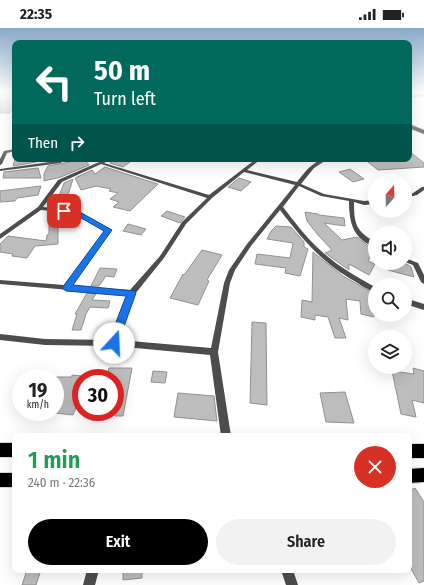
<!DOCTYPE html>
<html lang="en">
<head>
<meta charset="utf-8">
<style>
	body { margin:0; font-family:"Fira Sans Condensed",sans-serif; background:#f2f2f2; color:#222; height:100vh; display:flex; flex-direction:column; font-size:15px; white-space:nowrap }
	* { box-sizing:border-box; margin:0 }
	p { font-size:13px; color:#767676 }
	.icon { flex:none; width:22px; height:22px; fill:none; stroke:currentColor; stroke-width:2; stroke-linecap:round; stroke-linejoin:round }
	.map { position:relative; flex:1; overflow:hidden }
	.sheet { position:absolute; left:12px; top:405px; width:400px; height:140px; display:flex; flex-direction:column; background:#fff; border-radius:8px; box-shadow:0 4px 16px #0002 }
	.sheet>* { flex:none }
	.hud { position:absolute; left:12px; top:12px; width:400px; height:122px; border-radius:8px; box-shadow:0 4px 16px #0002; background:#00695c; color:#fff; overflow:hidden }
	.needle { width:26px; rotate:20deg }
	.fabs { position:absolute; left:368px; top:146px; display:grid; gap:8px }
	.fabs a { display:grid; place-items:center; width:44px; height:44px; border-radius:50%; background:#fff; box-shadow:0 4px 16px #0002; font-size:20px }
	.speed { position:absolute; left:12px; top:341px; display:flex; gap:8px; font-size:20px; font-weight:700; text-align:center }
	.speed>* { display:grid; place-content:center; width:52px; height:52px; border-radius:50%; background:#fff; box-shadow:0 4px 16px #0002; line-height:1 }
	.speed small { font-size:10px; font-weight:400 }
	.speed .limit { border:6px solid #d22; background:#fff; color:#111 }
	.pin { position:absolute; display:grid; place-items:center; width:34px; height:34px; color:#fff; margin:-17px; border-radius:8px; box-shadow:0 2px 6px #0006 }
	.me { position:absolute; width:44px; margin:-22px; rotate:20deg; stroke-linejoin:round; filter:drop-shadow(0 0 3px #0008) }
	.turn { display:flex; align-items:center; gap:14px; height:84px; padding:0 16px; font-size:18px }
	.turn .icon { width:52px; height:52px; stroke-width:2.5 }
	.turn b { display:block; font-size:28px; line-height:34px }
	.then { display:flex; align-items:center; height:38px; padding:0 16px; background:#0003; gap:8px; font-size:15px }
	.round { display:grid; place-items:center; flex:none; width:42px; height:42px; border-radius:21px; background:#f2f2f2 }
	.headline { display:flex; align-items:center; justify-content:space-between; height:68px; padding:0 16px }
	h1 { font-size:24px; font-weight:600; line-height:30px; color:#1e9e55 }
	.button { display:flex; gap:8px; margin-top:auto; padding:8px 16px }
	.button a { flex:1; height:46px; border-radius:24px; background:#000; color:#fff; font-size:16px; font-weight:600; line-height:46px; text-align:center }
	.button a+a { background:#f2f2f2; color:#222 }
	.status { display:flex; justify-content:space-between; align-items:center; height:28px; padding:0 20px; background:#fff; direction:ltr }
	.status svg { height:11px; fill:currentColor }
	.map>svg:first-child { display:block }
	.building { fill:#bdbdbd; stroke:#919191 }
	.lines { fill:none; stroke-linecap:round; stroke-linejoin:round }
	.major-casing { stroke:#dbdbdb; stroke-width:2 }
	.minor { fill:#4d4d4d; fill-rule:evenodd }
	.major { fill:#000; fill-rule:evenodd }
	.route { fill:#1a73e8; stroke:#114b97 }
</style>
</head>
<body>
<div class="status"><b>22:35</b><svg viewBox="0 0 49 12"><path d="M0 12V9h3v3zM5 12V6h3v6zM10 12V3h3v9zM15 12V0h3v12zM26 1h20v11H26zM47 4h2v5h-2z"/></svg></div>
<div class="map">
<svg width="424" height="557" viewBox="0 0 424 557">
	<rect width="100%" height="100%" fill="#fff"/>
	<g class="building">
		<polygon points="0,64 15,64 15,76 10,85 0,85"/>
		<polygon points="409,123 424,135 424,139 378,142 368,134 386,131 409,132"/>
		<polygon points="15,131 35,131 36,134 13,138"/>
		<polygon points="71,131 84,131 89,137 61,149 44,153 44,146 48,138 70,134"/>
		<polygon points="116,131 134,131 123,139 110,135"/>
		<polygon points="105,139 145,152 158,156 130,183 113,179 119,174 110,171 118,165 109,163 111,161 96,158 81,162 75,150 92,142 95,146"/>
		<polygon points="38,140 41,150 3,150 4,144"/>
		<polygon points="350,141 364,151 353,154 339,144"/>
		<polygon points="239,150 251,154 241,163 228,159"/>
		<polygon points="73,151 68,167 59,168 64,155"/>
		<polygon points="41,158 38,167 17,170 15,173 0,174 0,163"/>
		<polygon points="167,183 185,189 180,195 161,188"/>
		<polygon points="305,184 318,186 319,187 344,190 345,198 324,195 342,212 357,209 367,217 375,220 368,233 375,236 369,247 349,236 349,242 325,225 332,222 318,207 307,193"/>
		<polygon points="62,189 62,198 58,198 58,216 35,218 27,230 12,228 13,226 0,224 0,216 8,208 46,213 47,207 49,206 49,191"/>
		<polygon points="128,196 146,201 141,207 123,203"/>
		<polygon points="276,198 291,199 304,214 304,219 308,221 300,248 285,245 286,240 255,236 257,226 290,230 293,215 267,211 271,203"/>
		<polygon points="202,222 222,227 207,252 209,253 198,277 170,270 183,246 184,247"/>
		<polygon points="313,224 343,248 371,264 374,289 361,286 360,273 346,271 348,292 339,290 346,310 335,310 328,289 315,287 315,292 301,289 302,272 312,274"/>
		<polygon points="388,235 404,235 408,237 411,239 414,249 388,242"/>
		<polygon points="100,240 117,241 114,249 106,248 99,258 91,258"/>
		<polygon points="87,265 96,266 92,272 110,273 108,280 90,279 86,286 81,302 72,302 77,286 75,286"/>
		<polygon points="252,294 266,295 267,377 250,375"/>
		<polygon points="109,340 132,340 123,388 115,388 115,350 106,350"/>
		<polygon points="413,340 424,343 424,375 412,372 416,389 401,386 392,343 414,346"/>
		<polygon points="153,343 167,344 165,355 151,354"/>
		<polygon points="72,347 81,348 81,367 73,387 55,385 55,349 72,349"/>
		<polygon points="345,364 354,395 326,394 320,365"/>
		<polygon points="178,365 214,368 217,393 174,389"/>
		<polygon points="415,460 424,474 424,553 419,555 409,537 409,463"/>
		<polygon points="27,542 41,542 36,557 22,557"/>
		<polygon points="123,542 142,542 142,550 123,552"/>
	</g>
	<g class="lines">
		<g class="major-casing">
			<g id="major">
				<polygon points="409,96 424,102 424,106 409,100"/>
				<rect x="0" y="415" width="15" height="14"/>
				<rect x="409" y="416" width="15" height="14"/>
				<polygon points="424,440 424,454 409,455 409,441"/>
				<rect x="0" y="445" width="15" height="14"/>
			</g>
		</g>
		<g class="minor">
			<polygon points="424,66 424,68 409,70 409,68"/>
			<polygon points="15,121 15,123 7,125 2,136 0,137 0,131 4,123"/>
			<polygon points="58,131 62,131 61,135 0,143 0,141 57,133"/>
			<path d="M106,131H111L104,135L209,167L256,131H261L247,142L297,154C305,144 314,131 328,131L314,140L301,156L324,166L364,173L375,172V176L364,177L354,174C354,196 356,203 375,214V219C353,211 349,195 349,173L321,168L299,158L283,179C294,193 305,208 319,221C336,237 355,248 375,259V264C368,262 362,258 356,254C321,234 304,213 280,182L251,218L235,242L230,255L218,324L231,408H221L210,327L114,318L45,317L0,312V306L45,311L111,312L128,267L0,256V252L64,257L106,203L74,185L41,182L0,211V206L38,179L58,152ZM101,136L207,170L182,194L160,228L130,262L71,258L112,202L77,183L43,179L62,154ZM244,144L295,157L247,216L229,242L224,255L211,320L119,312L135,266L164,230L186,196L212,170Z"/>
			<polygon points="422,159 424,159 424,162 417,167 405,170 405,167 413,165"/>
			<polygon points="405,230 418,235 424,247 424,256 421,254 413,237 405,234"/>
			<polygon points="405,270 424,276 424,282 405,276"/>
			<polygon points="87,542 99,542 95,557 83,557"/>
			<polygon points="281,542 293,542 298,557 286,557"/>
		</g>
		<use href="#major" class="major"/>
	</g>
	<linearGradient id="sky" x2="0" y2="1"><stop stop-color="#89aac9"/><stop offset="0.45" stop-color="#fff"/><stop offset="1" stop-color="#fff" stop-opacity="0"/></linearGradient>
	<rect width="424" height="142" fill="url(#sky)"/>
	<polygon class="route" points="61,181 78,183 112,202 73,257 135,263 136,265 117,318 114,319 110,318 108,315 126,268 66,263 62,260 104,203 74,186 61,184"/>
</svg>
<div class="fabs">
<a><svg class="needle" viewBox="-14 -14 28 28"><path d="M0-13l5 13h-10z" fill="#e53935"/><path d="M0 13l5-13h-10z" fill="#767676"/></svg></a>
<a><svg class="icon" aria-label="sound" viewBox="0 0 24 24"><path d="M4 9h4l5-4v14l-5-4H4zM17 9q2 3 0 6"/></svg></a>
<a><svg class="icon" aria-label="search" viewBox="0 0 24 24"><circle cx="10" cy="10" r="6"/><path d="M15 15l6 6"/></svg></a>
<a><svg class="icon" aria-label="layers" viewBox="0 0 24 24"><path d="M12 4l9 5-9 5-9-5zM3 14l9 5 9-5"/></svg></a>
</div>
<div class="speed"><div>19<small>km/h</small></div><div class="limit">30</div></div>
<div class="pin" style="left:64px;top:183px;background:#d93025"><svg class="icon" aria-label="arrive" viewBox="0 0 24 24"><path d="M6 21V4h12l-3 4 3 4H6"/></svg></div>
<svg class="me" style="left:114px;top:315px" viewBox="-20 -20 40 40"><circle r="19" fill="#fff"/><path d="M0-13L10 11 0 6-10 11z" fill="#1a73e8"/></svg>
<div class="hud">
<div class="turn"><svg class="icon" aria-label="left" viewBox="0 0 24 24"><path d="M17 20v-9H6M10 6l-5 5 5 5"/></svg><div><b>50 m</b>Turn left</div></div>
<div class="then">Then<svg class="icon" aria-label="right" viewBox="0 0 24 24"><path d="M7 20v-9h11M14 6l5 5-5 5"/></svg></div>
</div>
<section class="sheet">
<div class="headline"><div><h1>1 min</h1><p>240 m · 22:36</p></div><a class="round" style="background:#d93025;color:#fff"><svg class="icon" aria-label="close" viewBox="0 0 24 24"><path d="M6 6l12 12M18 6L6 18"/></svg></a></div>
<div class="button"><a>Exit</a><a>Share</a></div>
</section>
</div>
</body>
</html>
